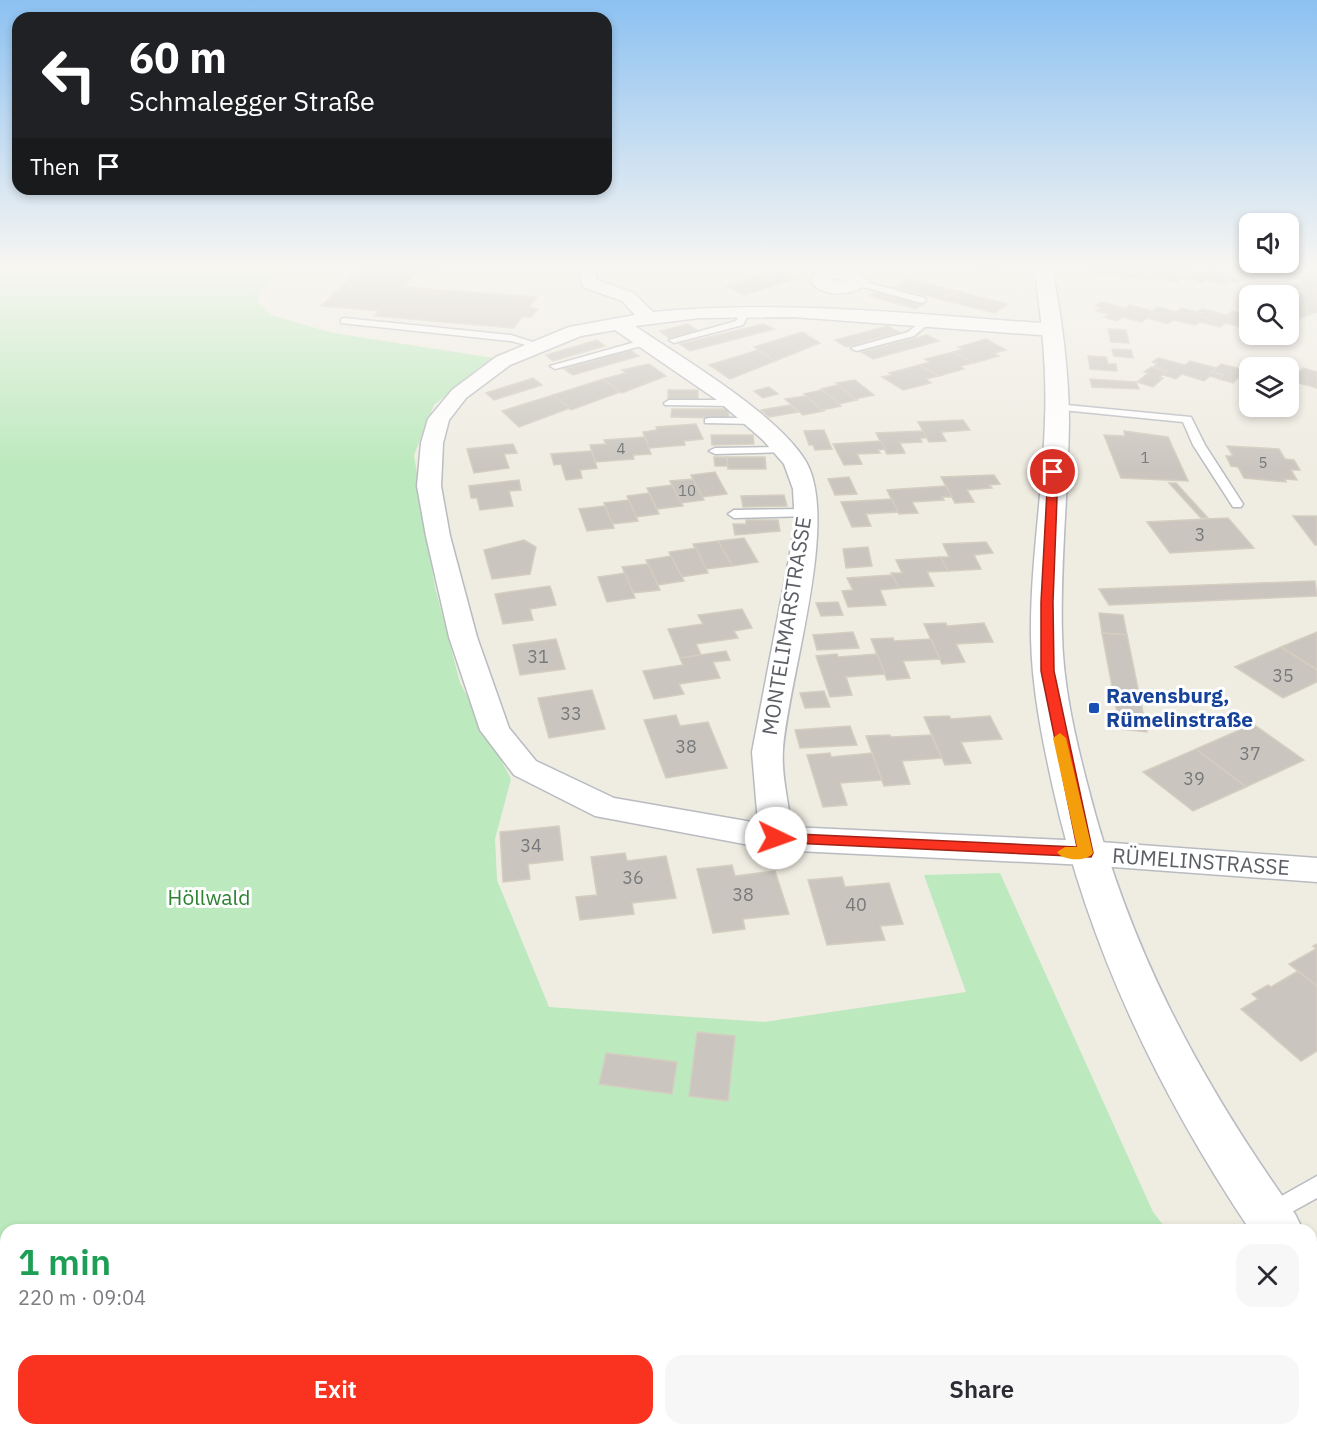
<!DOCTYPE html>
<html lang="en">
<head>
<meta charset="utf-8">
<style>
	body { margin:0; font-family:"IBM Plex Sans",sans-serif; background:#f7f7f7; color:#2b2b33; height:100vh; display:flex; flex-direction:column; font-size:22px; white-space:nowrap }
	* { box-sizing:border-box; margin:0 }
	p { font-size:20px; color:#7c7c81 }
	.icon { flex:none; width:33px; height:33px; fill:none; stroke:currentColor; stroke-width:2; stroke-linecap:round; stroke-linejoin:round }
	.map { position:relative; flex:1; overflow:hidden }
	.sheet { position:absolute; left:0px; top:1224px; width:1317px; height:212px; display:flex; flex-direction:column; background:#fff; border-radius:18px 18px 0 0; box-shadow:0 3px 9px #0003 }
	.sheet>* { flex:none }
	.guide { position:absolute; left:12px; top:12px; width:600px; height:183px; border-radius:18px; box-shadow:0 3px 9px #0003; background:#202124; color:#fff; overflow:hidden }
	.buttons { position:absolute; left:1239px; top:213px; display:grid; gap:12px }
	.buttons a { display:grid; place-items:center; width:60px; height:60px; border-radius:12px; background:#fff; box-shadow:0 3px 9px #0003; font-size:30px }
	.pin { position:absolute; display:grid; place-items:center; width:51px; height:51px; color:#fff; margin:-26px; border:3px solid #fff; border-radius:50%; box-shadow:0 2px 6px #0007 }
	.me { position:absolute; width:66px; margin:-33px; rotate:93deg; stroke-linejoin:round; filter:drop-shadow(0 0 4px #0008) }
	.turn { display:flex; align-items:center; gap:21px; height:126px; padding:0 18px; font-size:27px }
	.turn .icon { width:78px; height:78px; stroke-width:2.5 }
	.turn b { display:block; font-size:42px; line-height:51px }
	.then { display:flex; align-items:center; height:57px; padding:0 18px; background:#0003; gap:12px; font-size:22px }
	.round { display:grid; place-items:center; flex:none; width:63px; height:63px; border-radius:18px; background:#f7f7f7 }
	.headline { display:flex; align-items:center; justify-content:space-between; height:102px; padding:0 18px }
	h1 { font-size:36px; font-weight:600; line-height:45px; color:#1e9e55 }
	.button { display:flex; gap:12px; margin-top:auto; padding:12px 18px }
	.button a { flex:1; height:69px; border-radius:18px; background:#f9331f; color:#fff; font-size:24px; font-weight:600; line-height:69px; text-align:center }
	.button a+a { background:#f7f7f7; color:#2b2b33 }
	.map>svg:first-child { display:block }
	.green { fill:#bce9bd }
	.building { fill:#cac6bf; stroke:#d4cec0; stroke-width:1.5 }
	.lines { fill:none; stroke-linecap:round; stroke-linejoin:round }
	.lane-casing { stroke:#b8bbc0; stroke-width:3 }
	.street-casing { stroke:#b8bbc0; stroke-width:3 }
	.secondary-casing { stroke:#b8bcc2; stroke-width:3 }
	.lane { fill:#fff; fill-rule:evenodd }
	.street { fill:#fff; fill-rule:evenodd }
	.secondary { fill:#fff; fill-rule:evenodd }
	.route { fill:#f9331f; stroke:#a22114; stroke-width:1.5 }
	.slow { fill:#f59e0b }
	.transit-dot { fill:#1a4fb4; stroke:#fff; stroke-width:2 }
	.labels { text-anchor:middle; stroke-width:6; stroke-linejoin:round; paint-order:stroke }
	.far-number-label { font-size:15px; fill:#77797c }
	.number-label { font-size:18px; fill:#77797c }
	.street-label { font-size:21px; fill:#5b5f65; stroke:#fff }
	.transit-label { font-size:21px; font-weight:bold; fill:#164399; stroke:#fff; text-anchor:start }
	.park-label { font-size:21px; fill:#2c8231; stroke:#fff }
</style>
</head>
<body>
<div class="map">
<svg width="1317" height="1435" viewBox="0 0 1317 1435">
	<rect width="100%" height="100%" fill="#efece2"/>
	<polygon class="green" points="0,268 283,268 261,290 258,302 271,315 333,333 494,358 434,405 414,455 435,587 460,683 511,779 495,839 497,880 549,1007 764,1022 966,992 924,875 1000,873 1153,1212 1167,1230 6,1230 6,1430 1122,1430 1113,1435 0,1435"/>
	<g class="building">
		<polygon points="361,268 444,268 425,274 416,274 403,287 537,297 529,307 538,309 531,317 522,317 514,328 374,316 379,311 321,306"/>
		<polygon points="964,268 1003,268 992,275"/>
		<polygon points="1137,268 1139,269 1134,272 1144,275 1128,278 1111,274 1105,277 1087,269"/>
		<polygon points="1154,268 1174,268 1184,271 1180,274 1193,278 1190,280 1182,278 1177,282 1159,277 1154,281 1140,277 1144,275 1134,272 1140,268"/>
		<polygon points="1183,268 1208,273 1213,269 1242,280 1237,283 1229,281 1224,285 1206,280 1202,283 1180,274 1184,271 1181,270"/>
		<polygon points="780,270 799,278 744,295 726,286"/>
		<polygon points="1313,273 1317,275 1317,298 1290,285 1305,282 1295,278"/>
		<polygon points="908,279 957,291 943,300 894,287"/>
		<polygon points="957,291 1008,304 995,313 943,300"/>
		<polygon points="876,292 924,304 916,309 869,296"/>
		<polygon points="1287,292 1300,292 1317,298 1317,312 1300,318 1288,313 1288,296 1274,296"/>
		<polygon points="1101,302 1125,308 1130,305 1153,311 1150,314 1160,316 1155,320 1147,318 1142,322 1122,317 1117,321 1104,317 1109,314 1096,311 1101,308 1095,306"/>
		<polygon points="1158,307 1176,312 1181,308 1202,313 1199,316 1212,320 1208,324 1200,322 1195,325 1173,320 1168,324 1155,320 1160,316 1150,314"/>
		<polygon points="1202,309 1227,315 1232,311 1250,316 1250,326 1247,328 1225,323 1220,327 1208,324 1212,320 1199,316 1202,313 1197,312"/>
		<polygon points="688,324 698,331 669,338 660,331"/>
		<polygon points="763,324 774,329 690,351 680,344"/>
		<polygon points="887,326 899,332 846,347 835,340"/>
		<polygon points="1108,329 1126,330 1129,343 1111,342"/>
		<polygon points="802,332 820,343 775,361 754,347"/>
		<polygon points="927,335 939,341 873,359 861,352"/>
		<polygon points="986,339 1006,350 994,353 999,356 974,363 953,352 963,349 958,347"/>
		<polygon points="597,340 605,346 553,361 546,355"/>
		<polygon points="1112,349 1131,350 1133,358 1114,356"/>
		<polygon points="630,350 639,356 573,375 564,369"/>
		<polygon points="758,350 775,361 730,379 709,365"/>
		<polygon points="953,352 974,363 960,366 964,369 939,376 919,365 930,362 925,359"/>
		<polygon points="1088,356 1106,357 1108,364 1116,364 1117,371 1090,369"/>
		<polygon points="1158,358 1185,365 1190,361 1216,368 1212,372 1223,375 1219,379 1210,376 1204,381 1182,374 1176,379 1163,375 1167,371 1153,367 1157,364 1152,362"/>
		<polygon points="649,364 666,376 622,393 603,379 626,373 622,370"/>
		<polygon points="1221,364 1241,369 1247,365 1258,368 1250,368 1250,381 1238,378 1233,383 1219,379 1223,375 1212,372"/>
		<polygon points="919,365 939,376 926,379 931,383 903,390 882,377 893,375 889,373"/>
		<polygon points="1151,367 1167,371 1160,377 1163,378 1153,387 1137,382 1148,373 1144,372"/>
		<polygon points="1303,368 1317,372 1317,388 1295,382 1288,386 1288,370 1298,373"/>
		<polygon points="533,378 542,385 494,400 486,393"/>
		<polygon points="603,379 620,392 571,410 553,395"/>
		<polygon points="1090,379 1136,382 1139,389 1092,387"/>
		<polygon points="855,380 874,395 855,399 836,383"/>
		<polygon points="838,385 855,399 857,400 839,404 821,389"/>
		<polygon points="769,387 778,394 763,398 754,391"/>
		<rect x="668" y="390" width="30" height="9"/>
		<polygon points="822,390 839,404 841,406 822,410 804,394"/>
		<polygon points="553,395 570,408 519,427 502,411"/>
		<polygon points="806,396 822,410 824,411 803,415 785,399"/>
		<polygon points="790,405 799,412 769,417 761,410"/>
		<polygon points="672,409 728,409 729,418 671,417"/>
		<polygon points="963,420 970,430 941,432 946,441 929,442 918,422"/>
		<polygon points="696,424 703,439 684,441 685,445 649,448 643,432 657,430 656,427"/>
		<polygon points="824,430 832,449 815,450 813,445 809,445 804,431"/>
		<polygon points="923,431 927,438 920,438 922,442 900,443 905,453 887,454 876,433"/>
		<polygon points="1124,431 1168,437 1188,481 1121,478 1104,435 1125,436"/>
		<polygon points="711,435 753,435 754,444 712,445"/>
		<polygon points="645,437 651,454 633,455 634,459 595,462 590,445 606,444 604,440"/>
		<polygon points="881,441 885,449 878,450 880,453 857,454 862,464 844,465 833,444"/>
		<polygon points="513,444 517,453 504,454 509,468 474,473 467,449"/>
		<polygon points="1227,446 1279,449 1285,459 1294,460 1300,470 1291,470 1297,480 1285,479 1286,482 1244,478 1238,467 1231,466 1226,456 1233,456"/>
		<polygon points="592,451 597,468 580,470 582,478 566,480 561,464 554,465 551,454"/>
		<polygon points="714,457 727,457 728,466 715,466"/>
		<polygon points="727,457 765,457 766,469 728,469"/>
		<polygon points="715,472 727,494 702,497 691,475"/>
		<polygon points="994,475 1000,484 989,485 992,488 967,490 974,502 955,503 941,477"/>
		<polygon points="849,477 857,494 835,495 828,479"/>
		<polygon points="693,479 704,500 681,503 670,481"/>
		<polygon points="519,480 521,490 509,491 513,506 480,510 477,498 471,498 469,486"/>
		<polygon points="1169,483 1176,483 1208,518 1201,518"/>
		<polygon points="672,485 683,506 657,509 647,488"/>
		<polygon points="946,486 952,497 942,497 944,500 912,502 918,513 899,514 887,490"/>
		<polygon points="649,493 659,514 636,517 627,496"/>
		<polygon points="784,495 787,506 743,507 741,496"/>
		<polygon points="892,499 898,512 866,514 871,526 852,527 841,502"/>
		<polygon points="629,500 638,521 612,524 604,503"/>
		<polygon points="605,506 614,528 587,531 579,509"/>
		<polygon points="1293,516 1317,516 1317,545 1315,545"/>
		<polygon points="1228,518 1254,548 1170,553 1147,522"/>
		<polygon points="746,520 778,520 780,531 735,535 733,524 746,524"/>
		<polygon points="744,538 758,562 732,566 718,541"/>
		<polygon points="524,540 536,547 530,574 492,579 484,550"/>
		<polygon points="718,541 732,566 706,569 693,544"/>
		<polygon points="986,542 993,553 974,555 981,569 948,571 940,557 949,557 943,544"/>
		<polygon points="868,547 872,566 846,568 843,549"/>
		<polygon points="696,548 708,573 681,577 669,552"/>
		<polygon points="671,556 684,581 658,585 646,560"/>
		<polygon points="940,557 948,571 927,572 934,586 899,588 891,573 902,573 896,560"/>
		<polygon points="648,564 660,590 633,593 622,567"/>
		<polygon points="625,573 635,598 607,602 598,577"/>
		<polygon points="892,575 899,588 880,590 886,605 848,607 842,591 853,590 847,578"/>
		<polygon points="1315,581 1317,596 1109,605 1099,589"/>
		<polygon points="550,586 556,605 530,609 533,620 503,624 495,594"/>
		<polygon points="838,602 843,615 821,616 816,603"/>
		<polygon points="742,609 752,628 734,631 738,638 696,644 701,655 680,658 668,629 703,624 698,615"/>
		<polygon points="1099,613 1123,615 1127,635 1102,633"/>
		<polygon points="946,623 947,626 984,623 993,642 956,644 965,662 942,664 924,624"/>
		<polygon points="853,632 859,648 817,650 813,635"/>
		<polygon points="1317,632 1317,670 1281,647"/>
		<polygon points="1102,633 1127,635 1147,732 1120,729"/>
		<polygon points="893,638 894,641 931,639 940,659 903,661 910,678 887,680 871,639"/>
		<polygon points="556,639 565,669 520,675 513,645"/>
		<polygon points="1281,647 1317,670 1317,682 1283,698 1235,667"/>
		<polygon points="726,651 730,660 713,662 720,678 679,684 684,694 654,699 643,671 683,665 680,658"/>
		<polygon points="837,654 838,657 877,654 885,674 846,677 852,695 830,697 816,656"/>
		<polygon points="592,690 605,729 549,738 538,698"/>
		<polygon points="824,691 830,707 805,708 800,693"/>
		<polygon points="676,715 680,726 708,722 727,768 666,778 644,720"/>
		<polygon points="949,716 951,719 990,716 1002,739 961,742 971,763 945,765 924,717"/>
		<polygon points="1253,724 1304,760 1246,787 1196,749"/>
		<polygon points="850,726 857,745 800,748 795,730"/>
		<polygon points="890,735 891,737 931,735 942,758 902,761 910,784 884,786 866,736"/>
		<polygon points="1196,749 1246,787 1193,811 1143,772"/>
		<polygon points="830,753 831,757 872,753 882,780 840,783 847,805 823,807 807,755"/>
		<polygon points="559,826 563,860 528,864 530,879 503,882 500,832"/>
		<polygon points="625,853 627,861 666,856 676,898 632,903 634,914 580,920 576,897 597,895 591,857"/>
		<polygon points="732,865 735,876 775,871 789,914 743,919 745,929 713,933 697,869"/>
		<polygon points="842,877 845,887 889,883 903,924 880,926 885,940 827,945 808,880"/>
		<polygon points="1317,944 1317,986 1289,964 1316,949 1313,946"/>
		<polygon points="1298,971 1317,986 1317,1051 1301,1061 1241,1009 1258,999 1252,994 1268,985 1271,987"/>
		<polygon points="697,1032 735,1036 728,1101 689,1096"/>
		<polygon points="606,1053 677,1062 672,1094 599,1084"/>
	</g>
	<g class="lines">
		<g class="lane-casing">
			<g id="lane">
				<polygon points="347,268 356,268 348,277 342,277 341,275"/>
				<polygon points="859,280 925,298 926,300 922,303 856,285 855,283"/>
				<polygon points="742,309 750,311 743,325 674,343 669,340 736,321"/>
				<polygon points="344,318 511,335 542,345 537,348 511,341 341,323 341,319"/>
				<polygon points="924,319 932,321 914,336 856,351 851,348 908,332"/>
				<polygon points="646,339 649,340 649,344 555,369 550,366"/>
				<polygon points="669,400 732,400 737,403 732,406 665,405 664,403"/>
				<polygon points="1056,404 1191,417 1205,445 1243,504 1241,507 1233,507 1193,445 1183,422 1052,409 1052,405"/>
				<polygon points="709,418 755,418 760,421 755,424 705,423 705,419"/>
				<polygon points="785,447 789,448 789,452 715,454 709,451 715,448"/>
				<polygon points="807,509 811,510 811,516 734,518 728,514 734,510"/>
				<polygon points="1317,1176 1317,1198 1270,1224 1262,1221 1259,1214 1262,1207"/>
				<polygon points="1317,1360 1317,1385 1311,1387 1311,1362"/>
				<polygon points="1184,1430 1217,1430 1215,1435 1181,1435"/>
			</g>
		</g>
		<g class="street-casing">
			<g id="street">
				<path d="M577,268H594L597,280L634,293L653,312C786,299 920,315 1053,324L1062,330L1053,336L793,317L699,318L635,326C682,358 776,413 805,460C841,518 788,679 783,750C781,775 789,803 791,827L1086,841L1317,858V882L1086,865L776,850L595,816L514,775L480,730L449,637L426,536L417,486L421,443L428,419L452,390L496,357L569,327L635,315L622,301L583,287ZM615,330L717,400L763,440L784,464L793,489L795,527L752,752L758,823L614,798L536,761L509,728L477,637L450,536L441,486L443,443L449,420L466,398L510,365L581,336Z"/>
				<path d="M831,268L857,271L869,281C857,297 823,298 811,282L814,273ZM834,278L849,281L829,280Z"/>
			</g>
		</g>
		<g class="secondary-casing">
			<g id="secondary">
				<path d="M1034,268H1052C1062,320 1069,371 1069,423C1068,493 1060,564 1062,634C1063,686 1075,737 1088,787C1129,949 1199,1079 1295,1214L1303,1230H1250C1159,1094 1088,947 1053,788C1042,738 1032,689 1031,637C1030,565 1043,492 1045,420C1047,369 1042,319 1034,268Z"/>
				<polygon points="1311,1250 1317,1253 1317,1308 1311,1305"/>
			</g>
		</g>
		<use href="#lane" class="lane"/>
		<use href="#street" class="street"/>
		<use href="#secondary" class="secondary"/>
	</g>
	<linearGradient id="sky" x2="0" y2="1"><stop stop-color="#8cc1f1"/><stop offset="0.57" stop-color="#f8f6f2"/><stop offset="1" stop-color="#f8f6f2" stop-opacity="0"/></linearGradient>
	<rect width="1317" height="469" fill="url(#sky)"/>
	<polygon class="route" points="1053,469 1058,472 1053,602 1054,671 1093,853 1091,857 770,842 768,838 770,834 776,833 1077,847 1041,671 1041,602 1048,472"/>
	<path class="slow" d="M1060,733L1066,738L1093,853C1087,862 1063,861 1057,852L1065,847H1077L1053,738Z"/>
	<rect class="transit-dot" x="1088" y="702" width="12" height="12" rx="3"/>
	<g class="labels">
		<g class="far-number-label">
			<text x="621" y="454">4</text>
			<text x="1145" y="463">1</text>
			<text x="1263" y="468">5</text>
			<text x="687" y="496">10</text>
		</g>
		<g class="number-label">
			<text x="1200" y="541">3</text>
			<text x="538" y="663">31</text>
			<text x="1283" y="682">35</text>
			<text x="571" y="720">33</text>
			<text x="686" y="753">38</text>
			<text x="1250" y="760">37</text>
			<text x="1194" y="785">39</text>
			<text x="531" y="852">34</text>
			<text x="633" y="884">36</text>
			<text x="743" y="901">38</text>
			<text x="856" y="911">40</text>
		</g>
		<g class="street-label">
			<text transform="translate(787 626) rotate(-81)" y="7">MONTELIMARSTRASSE</text>
			<text transform="translate(1201 862) rotate(4)" y="7">RÜMELINSTRASSE</text>
		</g>
		<g class="transit-label">
			<text x="1106" y="703">Ravensburg,<tspan x="1106" dy="24">Rümelinstraße</tspan></text>
		</g>
		<g class="park-label">
			<text x="209" y="905">Höllwald</text>
		</g>
	</g>
</svg>
<div class="buttons">
<a><svg class="icon" aria-label="sound" viewBox="0 0 24 24"><path d="M4 9h4l5-4v14l-5-4H4zM17 9q2 3 0 6"/></svg></a>
<a><svg class="icon" aria-label="search" viewBox="0 0 24 24"><circle cx="10" cy="10" r="6"/><path d="M15 15l6 6"/></svg></a>
<a><svg class="icon" aria-label="layers" viewBox="0 0 24 24"><path d="M12 4l9 5-9 5-9-5zM3 14l9 5 9-5"/></svg></a>
</div>
<div class="pin" style="left:1053px;top:472px;background:#d93025"><svg class="icon" aria-label="arrive" viewBox="0 0 24 24"><path d="M6 21V4h12l-3 4 3 4H6"/></svg></div>
<svg class="me" style="left:776px;top:838px" viewBox="-20 -20 40 40"><circle r="19" fill="#fff"/><path d="M0-13L10 11 0 6-10 11z" fill="#f9331f"/></svg>
<div class="guide">
<div class="turn"><svg class="icon" aria-label="left" viewBox="0 0 24 24"><path d="M17 20v-9H6M10 6l-5 5 5 5"/></svg><div><b>60 m</b>Schmalegger Straße</div></div>
<div class="then">Then<svg class="icon" aria-label="arrive" viewBox="0 0 24 24"><path d="M6 21V4h12l-3 4 3 4H6"/></svg></div>
</div>
<section class="sheet">
<div class="headline"><div><h1>1 min</h1><p>220 m · 09:04</p></div><a class="round"><svg class="icon" aria-label="close" viewBox="0 0 24 24"><path d="M6 6l12 12M18 6L6 18"/></svg></a></div>
<div class="button"><a>Exit</a><a>Share</a></div>
</section>
</div>
</body>
</html>
